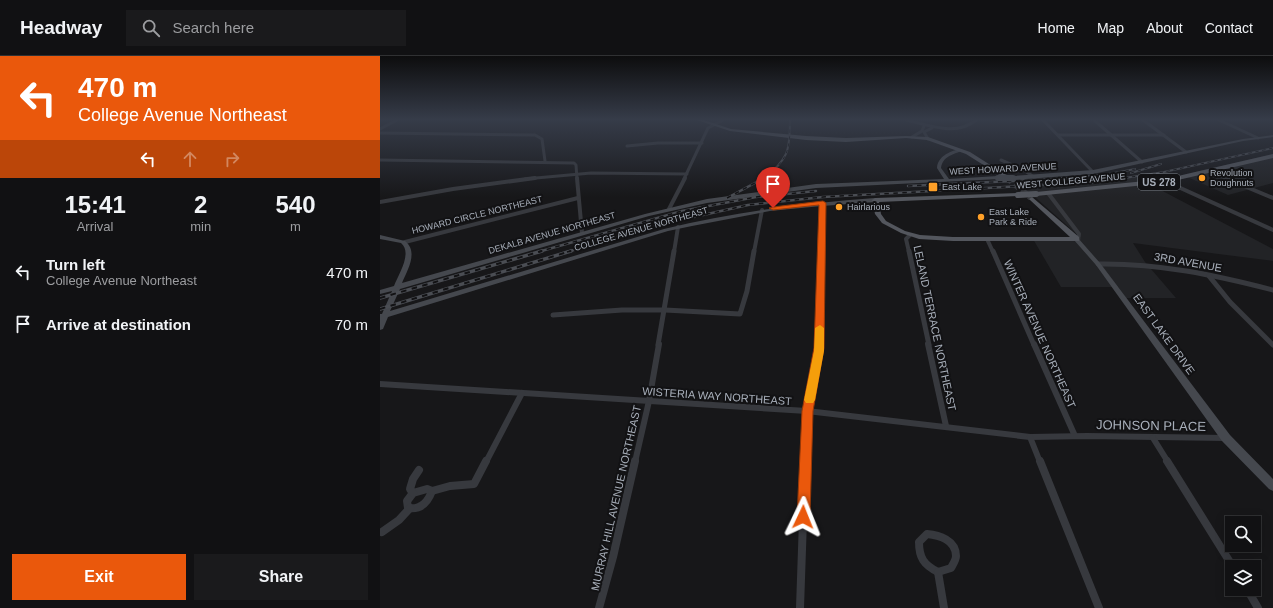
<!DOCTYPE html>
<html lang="en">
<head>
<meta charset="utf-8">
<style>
	body { margin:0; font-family:Arial,sans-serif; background:#1a1a1c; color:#f1f3f6; height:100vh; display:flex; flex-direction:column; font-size:15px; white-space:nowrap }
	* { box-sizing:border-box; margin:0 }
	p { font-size:13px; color:#9c9da0 }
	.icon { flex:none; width:22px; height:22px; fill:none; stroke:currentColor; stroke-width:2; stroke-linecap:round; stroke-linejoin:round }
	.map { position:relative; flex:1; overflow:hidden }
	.panel { display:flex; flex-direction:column; background:#111113; width:380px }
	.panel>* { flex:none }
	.banner { background:#ea580c; color:#fff; overflow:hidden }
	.fabs { position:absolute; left:845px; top:460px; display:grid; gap:8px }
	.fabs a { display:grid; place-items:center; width:36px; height:36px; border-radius:0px; background:#111113; box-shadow:0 2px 10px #0003,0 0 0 1px #303133; font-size:20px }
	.pin { position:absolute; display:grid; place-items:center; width:34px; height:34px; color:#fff; margin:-41px -17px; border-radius:50% 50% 50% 0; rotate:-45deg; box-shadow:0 0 4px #0007 }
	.pin .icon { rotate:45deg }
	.me { position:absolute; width:44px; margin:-22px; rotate:2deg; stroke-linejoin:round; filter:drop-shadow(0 0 3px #0008) }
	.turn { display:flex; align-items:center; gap:14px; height:84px; padding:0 12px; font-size:18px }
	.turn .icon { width:52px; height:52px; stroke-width:2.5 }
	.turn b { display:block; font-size:28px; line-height:34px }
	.lanes { display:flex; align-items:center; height:38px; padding:0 12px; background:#0003; justify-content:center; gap:20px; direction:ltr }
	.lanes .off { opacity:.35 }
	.eta { display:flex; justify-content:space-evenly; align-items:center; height:68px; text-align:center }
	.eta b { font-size:24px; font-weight:700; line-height:28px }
	.cta { display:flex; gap:8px; margin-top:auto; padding:8px 12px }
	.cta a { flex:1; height:46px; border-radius:0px; background:#ea580c; color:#fff; font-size:16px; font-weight:700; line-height:46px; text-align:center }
	.cta a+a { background:#1a1a1c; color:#f1f3f6 }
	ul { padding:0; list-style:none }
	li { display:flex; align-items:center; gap:12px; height:52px; padding:0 12px }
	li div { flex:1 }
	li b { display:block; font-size:15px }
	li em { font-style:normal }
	header { display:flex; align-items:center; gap:24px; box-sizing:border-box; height:56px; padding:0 20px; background:#111113; border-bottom:1px solid #303133 }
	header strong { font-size:19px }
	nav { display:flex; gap:22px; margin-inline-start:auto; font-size:14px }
	.search { width:280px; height:36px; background:#1a1a1c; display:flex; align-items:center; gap:10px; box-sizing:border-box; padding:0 14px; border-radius:0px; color:#9c9da0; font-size:15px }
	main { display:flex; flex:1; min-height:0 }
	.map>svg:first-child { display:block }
	.built { fill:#222326 }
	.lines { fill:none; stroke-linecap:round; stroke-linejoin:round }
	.primary-tunnel-far1 { stroke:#343539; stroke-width:5; stroke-dasharray:5 2.5; stroke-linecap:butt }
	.primary-tunnel { stroke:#343539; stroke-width:6; stroke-dasharray:6 3.5; stroke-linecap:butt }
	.street-far4 { stroke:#37393e; stroke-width:3 }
	.street-far3 { stroke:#37393e; stroke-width:4 }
	.street-far2 { stroke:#37393e; stroke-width:5 }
	.street-far1 { stroke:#37393e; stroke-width:6 }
	.street { stroke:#37393e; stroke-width:8 }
	.secondary { fill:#45484e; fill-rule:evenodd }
	.primary { fill:#53565d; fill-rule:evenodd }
	.rail-far2-casing { stroke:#4a4d53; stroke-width:2 }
	.rail-far1-casing { stroke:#4a4d53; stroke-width:2.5 }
	.rail-casing { stroke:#4a4d53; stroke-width:3.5 }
	.rail-far2 { stroke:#121214; stroke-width:1; stroke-dasharray:3.5; stroke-linecap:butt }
	.rail-far1 { stroke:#121214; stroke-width:1.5; stroke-dasharray:4.5; stroke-linecap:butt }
	.rail { stroke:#121214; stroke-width:2; stroke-dasharray:5.5; stroke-linecap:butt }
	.secondary-bridge-far1 { stroke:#45484e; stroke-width:4.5 }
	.secondary-bridge { stroke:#45484e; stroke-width:6 }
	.primary-bridge { stroke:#53565d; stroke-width:6 }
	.route { fill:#ea580c; stroke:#983908 }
	.slow { fill:#f59e0b }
	.poi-dot { fill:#ffa028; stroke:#121214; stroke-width:1.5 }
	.labels { text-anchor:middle; stroke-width:4; stroke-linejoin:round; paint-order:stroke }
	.far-street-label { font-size:9px; fill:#a8afba; stroke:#121214 }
	.far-poi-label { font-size:9px; fill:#a8afba; stroke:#121214; text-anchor:start }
	.shield { fill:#121214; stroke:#7b8088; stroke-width:1 }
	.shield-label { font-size:10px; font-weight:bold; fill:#a8afba }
	.street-label { font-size:11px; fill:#a8afba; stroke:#121214 }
	.near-street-label { font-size:13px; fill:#a8afba; stroke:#121214 }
</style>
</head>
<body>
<header>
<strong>Headway</strong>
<div class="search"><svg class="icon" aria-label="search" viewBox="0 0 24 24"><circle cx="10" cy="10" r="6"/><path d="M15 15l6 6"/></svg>Search here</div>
<nav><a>Home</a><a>Map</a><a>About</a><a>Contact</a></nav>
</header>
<main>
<section class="panel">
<div class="banner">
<div class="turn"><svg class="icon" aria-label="left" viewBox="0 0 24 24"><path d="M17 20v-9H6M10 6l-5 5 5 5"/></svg><div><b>470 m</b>College Avenue Northeast</div></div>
<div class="lanes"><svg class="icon" aria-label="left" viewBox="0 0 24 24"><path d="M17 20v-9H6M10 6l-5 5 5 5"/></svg><svg class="icon off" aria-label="ahead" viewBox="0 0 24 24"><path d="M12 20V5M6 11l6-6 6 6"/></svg><svg class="icon off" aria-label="right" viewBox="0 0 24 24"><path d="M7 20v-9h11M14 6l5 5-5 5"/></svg></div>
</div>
<div class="eta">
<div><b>15:41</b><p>Arrival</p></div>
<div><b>2</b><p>min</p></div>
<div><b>540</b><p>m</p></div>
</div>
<ul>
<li><svg class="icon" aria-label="left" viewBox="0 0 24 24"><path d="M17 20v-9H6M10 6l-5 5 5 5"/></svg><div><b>Turn left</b><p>College Avenue Northeast</p></div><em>470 m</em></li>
<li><svg class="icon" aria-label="arrive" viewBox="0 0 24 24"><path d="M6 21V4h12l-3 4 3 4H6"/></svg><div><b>Arrive at destination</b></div><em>70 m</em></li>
</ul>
<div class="cta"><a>Exit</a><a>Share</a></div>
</section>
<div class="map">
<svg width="893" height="552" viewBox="0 0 893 552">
	<rect width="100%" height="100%" fill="#171719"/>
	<g class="built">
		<polygon points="893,98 893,127 848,139 805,120 806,118"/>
		<polygon points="754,120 893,193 893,205 753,187 765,206 796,242 746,242 738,231 681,231 653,183 701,182 656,142 636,129 671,128"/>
	</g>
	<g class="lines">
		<polyline class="primary-tunnel-far1" points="623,119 628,123"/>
		<polyline class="primary-tunnel" points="627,122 651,142"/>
		<g class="street-far4">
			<path d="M526,64C549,69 576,81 596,64"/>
			<polyline points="663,64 713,116"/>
			<polyline points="714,64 762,106"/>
			<polyline points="763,64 806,96"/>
			<polyline points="839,64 878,82"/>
			<polyline points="0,73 17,64"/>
			<polyline points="0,77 155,79 162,83 165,105"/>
			<polyline points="678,79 784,79"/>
			<polyline points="532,81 542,75 544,70"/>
			<polyline points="548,83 544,76 552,72"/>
			<polyline points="247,90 278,87 322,87"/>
			<polyline points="0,104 194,107 196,109 197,123"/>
			<polyline points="621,104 642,113 654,121"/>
			<polyline points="829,115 848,123"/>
			<polyline points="145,123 211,117 307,118"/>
			<polyline points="304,123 328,72 343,64"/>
		</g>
		<g class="street-far3">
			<polyline points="197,122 202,177"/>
			<polyline points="845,122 893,142"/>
			<polyline points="785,125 893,174"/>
			<polyline points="668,137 699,178 698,185"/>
			<polyline points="0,146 73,133 155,122"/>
			<polyline points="289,153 305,122"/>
			<polyline points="607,183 613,196"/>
			<polyline points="25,186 198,142"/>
			<polyline points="294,196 298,171"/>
			<polyline points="374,196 382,154"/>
			<polyline points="442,196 443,147"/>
			<polyline points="529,196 526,183 530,179"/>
		</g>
		<g class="street-far2">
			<polyline points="529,195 549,289"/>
			<polyline points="613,195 654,289"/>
			<path d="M718,208C778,207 835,219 893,234"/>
			<polyline points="829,220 850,246 893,289"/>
			<polyline points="173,259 242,254 285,254 360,258 367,235 374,195"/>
			<polyline points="278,289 294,195"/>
			<polyline points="439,289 442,195"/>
		</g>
		<g class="street-far1">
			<polyline points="548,288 566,370"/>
			<polyline points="654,288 695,380"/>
			<polyline points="0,328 427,355 650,381 707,380 846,382"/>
			<polyline points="650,381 660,406"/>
			<polyline points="773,382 788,406"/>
			<polyline points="106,406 142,337"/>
			<polyline points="255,406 269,345 279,288"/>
			<polyline points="425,406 427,355 439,288"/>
		</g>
		<g class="street">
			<polyline points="660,405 719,552"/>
			<polyline points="787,405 853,511"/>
			<path d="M47,433L52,435C48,446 41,454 28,452L27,445L33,437Z"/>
			<polyline points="52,435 70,430 94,428 106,405"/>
			<polyline points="33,437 30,433 33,423 39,414"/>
			<polyline points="2,476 19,464 30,452"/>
			<path d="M547,478C559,479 576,484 576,500C576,504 573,508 571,512L558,516C544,509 539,502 539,486Z"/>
			<polyline points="558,516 564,552"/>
			<polyline points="867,533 878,552"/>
			<polyline points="219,552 233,501 255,405"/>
			<polyline points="420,552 425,405"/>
		</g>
		<g class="secondary">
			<polygon points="893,79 893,81 863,85 713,118 633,124 630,122 633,120 713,114 863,83"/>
			<path d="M579,93L583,94C574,99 563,99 561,112L569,123L618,120L621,122L620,123L436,132L327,147L269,160L20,233L10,255L284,173C353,156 424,147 495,142L498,144L495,146L442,150L390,155L312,170L288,175L8,261L3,273L0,274V258H2L12,235L0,238V234L14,230C18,219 33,197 21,187L0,183V179L25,185C39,196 27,215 22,227L265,158L327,143L436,128L564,123L557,112C558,100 569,96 579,93Z"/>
			<polygon points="696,181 698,182 720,207 850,379 893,423 893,435 889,433 842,385 716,209 694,184 694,182"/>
		</g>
		<g class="primary">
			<polygon points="317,64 324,64 351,73 426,80 466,82 526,80 548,81 590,96 626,119 621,120 586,98 547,84 526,82 466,86 426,84 350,75"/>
			<polygon points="893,98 893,102 785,127 656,140 653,138 656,136 785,123"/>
			<polygon points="638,137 640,138 640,140 499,146 501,158 506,165 525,175 540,179 573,181 690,181 650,144 649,143 652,141 699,181 699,185 573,185 539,183 521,177 502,167 495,158 492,144 495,142"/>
		</g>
		<g class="rail-far2-casing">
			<g id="rail-far2">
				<polyline points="751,117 781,108"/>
				<path d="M383,123C408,104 410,95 410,64"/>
				<polyline points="676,123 729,118 755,113"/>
				<polyline points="738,123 784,116 893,92"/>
			</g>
		</g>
		<g class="rail-far1-casing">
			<g id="rail-far1">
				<polyline points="528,130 695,122"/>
				<polyline points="347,142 384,122"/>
				<polyline points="158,196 302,155 376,141 436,135"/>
				<polyline points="187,196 278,169 368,149 443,141 717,126 745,122"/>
			</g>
		</g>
		<g class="rail-casing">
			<g id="rail">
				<polyline points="0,242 162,195"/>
				<polyline points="0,253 191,195"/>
			</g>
		</g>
		<use href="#rail-far2" class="rail-far2"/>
		<use href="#rail-far1" class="rail-far1"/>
		<use href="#rail" class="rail"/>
		<polyline class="secondary-bridge-far1" points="618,122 633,122"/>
		<polyline class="secondary-bridge" points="618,122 633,122"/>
		<polyline class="primary-bridge" points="638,139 656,138"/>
	</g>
	<linearGradient id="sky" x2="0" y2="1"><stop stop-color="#0d0d0e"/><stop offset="0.45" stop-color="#363c49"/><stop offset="1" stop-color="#363c49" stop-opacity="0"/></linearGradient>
	<rect width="893" height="141" fill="url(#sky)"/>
	<polygon class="route" points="443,145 446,147 444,292 433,355 430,461 428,466 423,467 419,466 417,461 422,355 434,292 439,149 393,154 389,152 393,151"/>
	<polygon class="slow" points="440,269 444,272 444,295 435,344 433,347 426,347 424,344 434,295 435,272"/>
	<g class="poi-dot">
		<circle cx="822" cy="122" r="4"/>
		<rect x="548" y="126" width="10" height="10" rx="2"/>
		<circle cx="459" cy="151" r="4"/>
		<circle cx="601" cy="161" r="4"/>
	</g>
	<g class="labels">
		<g class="far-street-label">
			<text transform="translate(623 113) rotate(-3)" y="3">WEST HOWARD AVENUE</text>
			<text transform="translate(691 125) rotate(-5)" y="3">WEST COLLEGE AVENUE</text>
			<text transform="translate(97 159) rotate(-14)" y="3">HOWARD CIRCLE NORTHEAST</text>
			<text transform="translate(261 173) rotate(-16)" y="3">COLLEGE AVENUE NORTHEAST</text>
			<text transform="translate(172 177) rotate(-16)" y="3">DEKALB AVENUE NORTHEAST</text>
		</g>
		<g class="far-poi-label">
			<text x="830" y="120">Revolution<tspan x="830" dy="10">Doughnuts</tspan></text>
			<text x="562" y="134">East Lake</text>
			<text x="467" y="154">Hairlarious</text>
			<text x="609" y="159">East Lake<tspan x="609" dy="10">Park &amp; Ride</tspan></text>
		</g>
		<rect class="shield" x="758" y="118" width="42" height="16" rx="3"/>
		<g class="shield-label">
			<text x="779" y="130">US 278</text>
		</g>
		<g class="street-label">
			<text transform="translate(808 206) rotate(10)" y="4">3RD AVENUE</text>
			<text transform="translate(555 272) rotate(78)" y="4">LELAND TERRACE NORTHEAST</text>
			<text transform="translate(660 278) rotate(66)" y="4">WINTER AVENUE NORTHEAST</text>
			<text transform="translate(784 278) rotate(54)" y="4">EAST LAKE DRIVE</text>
			<text transform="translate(337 340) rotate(4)" y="4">WISTERIA WAY NORTHEAST</text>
			<text transform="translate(236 442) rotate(-77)" y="4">MURRAY HILL AVENUE NORTHEAST</text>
		</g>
		<g class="near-street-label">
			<text transform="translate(771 369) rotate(1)" y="5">JOHNSON PLACE</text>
		</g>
	</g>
</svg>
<div class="fabs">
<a><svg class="icon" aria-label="search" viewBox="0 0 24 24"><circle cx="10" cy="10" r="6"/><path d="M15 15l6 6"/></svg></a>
<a><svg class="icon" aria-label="layers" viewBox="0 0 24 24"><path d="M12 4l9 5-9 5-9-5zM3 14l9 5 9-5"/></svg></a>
</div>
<div class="pin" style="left:393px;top:152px;background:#d93025"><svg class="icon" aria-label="arrive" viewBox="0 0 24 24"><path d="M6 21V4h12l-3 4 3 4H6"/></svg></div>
<svg class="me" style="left:423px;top:461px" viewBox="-20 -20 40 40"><path d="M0-17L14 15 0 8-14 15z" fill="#ea580c" stroke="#fff" stroke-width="4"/></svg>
</div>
</main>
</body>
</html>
